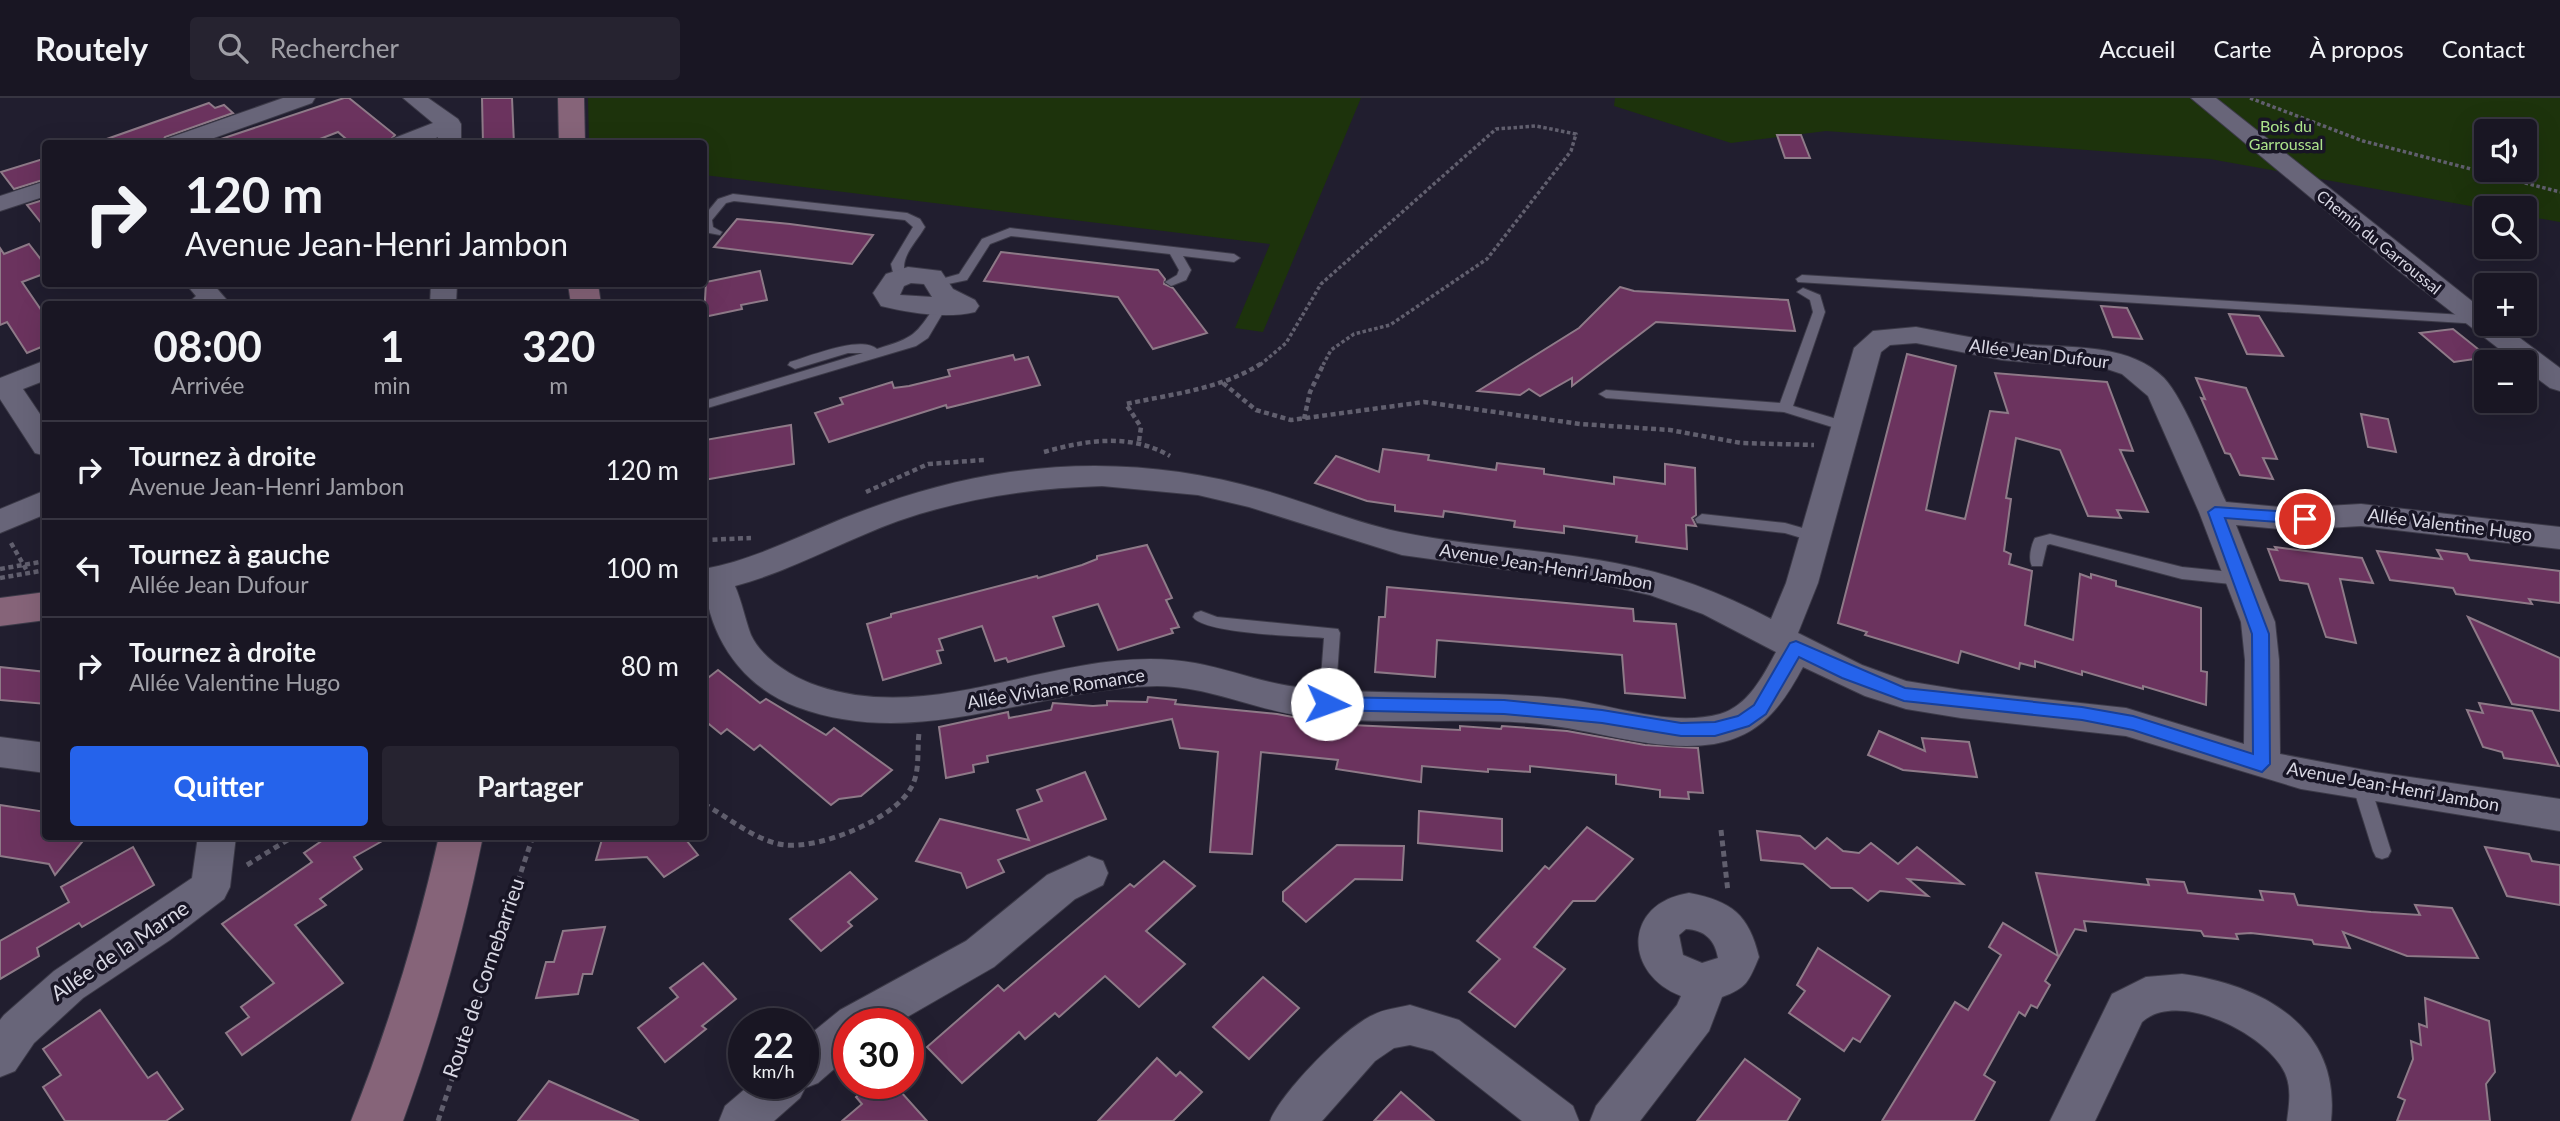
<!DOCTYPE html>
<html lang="fr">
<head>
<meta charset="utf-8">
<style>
	body { margin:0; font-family:Lato,sans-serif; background:#262330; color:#f1f3f6; height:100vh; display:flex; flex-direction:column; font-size:26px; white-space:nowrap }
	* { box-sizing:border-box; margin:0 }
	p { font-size:23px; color:#9f9fa6 }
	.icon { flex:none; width:38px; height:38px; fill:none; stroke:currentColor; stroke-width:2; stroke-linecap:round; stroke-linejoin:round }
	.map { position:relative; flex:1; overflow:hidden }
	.sheet { position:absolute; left:42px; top:203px; width:665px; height:539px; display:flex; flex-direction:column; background:#191623; border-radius:7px; box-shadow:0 7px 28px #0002,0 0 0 2px #373541 }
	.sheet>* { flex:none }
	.guide { position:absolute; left:42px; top:42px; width:665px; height:147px; border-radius:7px; box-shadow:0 7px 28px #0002,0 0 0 2px #373541; background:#191623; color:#f1f3f6; overflow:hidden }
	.tools { position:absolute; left:2474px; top:21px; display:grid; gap:14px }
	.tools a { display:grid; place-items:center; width:63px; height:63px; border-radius:7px; background:#191623; box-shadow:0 7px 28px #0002,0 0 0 2px #373541; font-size:35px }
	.speed { position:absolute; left:728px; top:910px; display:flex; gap:14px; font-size:35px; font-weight:700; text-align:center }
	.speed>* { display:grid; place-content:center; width:91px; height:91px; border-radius:50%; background:#191623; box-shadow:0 7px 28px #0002,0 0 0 2px #373541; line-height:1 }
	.speed small { font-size:18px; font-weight:400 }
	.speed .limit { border:10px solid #d22; background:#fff; color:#111 }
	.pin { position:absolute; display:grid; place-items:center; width:60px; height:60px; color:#fff; margin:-30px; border:4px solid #fff; border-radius:50%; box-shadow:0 2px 7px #0007 }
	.me { position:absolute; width:77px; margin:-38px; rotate:93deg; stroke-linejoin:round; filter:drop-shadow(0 0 5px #0008) }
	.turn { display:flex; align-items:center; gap:24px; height:147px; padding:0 28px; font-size:32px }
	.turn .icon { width:91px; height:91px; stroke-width:2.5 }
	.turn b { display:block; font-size:49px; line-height:60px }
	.eta { display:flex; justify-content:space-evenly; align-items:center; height:119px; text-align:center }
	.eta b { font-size:42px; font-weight:700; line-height:49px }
	.cta { display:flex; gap:14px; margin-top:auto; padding:14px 28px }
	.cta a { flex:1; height:80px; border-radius:7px; background:#2563eb; color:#fff; font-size:28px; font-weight:700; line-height:80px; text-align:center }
	.cta a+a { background:#262330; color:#f1f3f6 }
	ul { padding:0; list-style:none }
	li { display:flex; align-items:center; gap:21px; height:98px; padding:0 28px; border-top:2px solid #373541 }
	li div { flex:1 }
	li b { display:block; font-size:26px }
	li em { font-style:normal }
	header { display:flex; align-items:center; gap:42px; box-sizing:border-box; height:98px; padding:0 35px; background:#191623; border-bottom:2px solid #373541 }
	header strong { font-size:33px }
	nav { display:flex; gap:38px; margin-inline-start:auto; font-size:24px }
	.search { width:490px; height:63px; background:#262330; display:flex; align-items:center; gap:18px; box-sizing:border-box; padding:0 24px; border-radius:7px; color:#9f9fa6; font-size:26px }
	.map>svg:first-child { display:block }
	.green { fill:#1d330c; fill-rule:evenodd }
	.building { fill:#6b335e; stroke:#8e7a88; stroke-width:2 }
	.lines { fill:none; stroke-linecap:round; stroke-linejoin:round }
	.lane-casing { stroke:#3c3a48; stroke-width:2 }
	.street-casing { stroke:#3c3a48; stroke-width:2 }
	.secondary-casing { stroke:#3c3a48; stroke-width:2 }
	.path-far2 { stroke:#615f6e; stroke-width:3.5; stroke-dasharray:3.5 2.5; stroke-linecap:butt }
	.path-far1 { stroke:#615f6e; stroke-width:4.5; stroke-dasharray:5 3.5; stroke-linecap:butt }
	.path { stroke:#615f6e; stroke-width:5; stroke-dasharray:6 4.5; stroke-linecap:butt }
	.lane { fill:#686579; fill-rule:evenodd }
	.street { fill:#686579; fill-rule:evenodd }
	.secondary { fill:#866479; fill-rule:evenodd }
	.route { fill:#2563eb; stroke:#184099; stroke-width:2 }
	.labels { text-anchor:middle; stroke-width:7; stroke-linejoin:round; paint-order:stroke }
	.far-park-label { font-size:16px; fill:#ace38b; stroke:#181525 }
	.far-street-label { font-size:16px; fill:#d9d8e4; stroke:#181525 }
	.street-label { font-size:18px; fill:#d9d8e4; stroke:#181525 }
	.near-street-label { font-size:21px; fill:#d9d8e4; stroke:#181525 }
</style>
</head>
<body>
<header>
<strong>Routely</strong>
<div class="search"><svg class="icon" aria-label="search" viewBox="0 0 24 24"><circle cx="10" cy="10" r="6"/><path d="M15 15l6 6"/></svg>Rechercher</div>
<nav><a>Accueil</a><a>Carte</a><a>À propos</a><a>Contact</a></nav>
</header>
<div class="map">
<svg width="2560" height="1023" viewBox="0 0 2560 1023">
	<rect width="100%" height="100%" fill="#211e2f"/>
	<g class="green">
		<polygon points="588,0 1361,0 1263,234 1235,230 1270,146 704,77 704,46 589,45"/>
		<path d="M1615,0H2560V124L2525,118V110L2487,111L2210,61L1826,33L1731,45L1614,8ZM2487,33H2525V72H2487Z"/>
	</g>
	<g class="building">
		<polygon points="344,0 349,0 395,37 387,46 352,46 338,34 307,46 206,46"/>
		<polygon points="482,0 512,0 514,46 483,46"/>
		<polygon points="209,5 215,10 224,7 233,15 165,39 161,46 105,46 104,42"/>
		<polygon points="1777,37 1801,37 1810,60 1785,60"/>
		<polygon points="46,60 46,81 14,91 1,74"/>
		<polygon points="46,101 46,131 27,107"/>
		<polygon points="737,121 790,126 873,137 852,166 714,149"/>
		<polygon points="29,146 46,168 46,175 22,184 46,219 46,247 27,255 7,224 0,227 0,150 4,156"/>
		<polygon points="1001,154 1158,172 1165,181 1164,186 1173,190 1207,235 1153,251 1118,199 984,183"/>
		<polygon points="760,173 767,202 741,207 742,211 704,219 706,184"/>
		<polygon points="1620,189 1634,193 1788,202 1795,233 1656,224 1572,288 1572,280 1540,298 1529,291 1520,297 1478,293 1579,230"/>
		<polygon points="2101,208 2127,210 2142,241 2113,239"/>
		<polygon points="2229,216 2259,218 2283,258 2247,256"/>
		<polygon points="2453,231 2488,259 2454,264 2420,235"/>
		<polygon points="1907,256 1956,268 1926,412 1965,421 1990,313 2008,315 1995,275 2107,284 2133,353 2120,352 2148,414 2117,412 2121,420 2088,418 2060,352 2016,340 2006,400 2011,401 2004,453 2011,456 2009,466 2032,473 2025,527 2073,542 2080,476 2091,480 2091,476 2116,483 2116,488 2201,510 2201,573 2207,574 2206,607 2143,588 2143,591 2082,573 2082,577 2035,563 2035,569 2020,565 2019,571 1961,553 1958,565 1865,537 1867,534 1838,525"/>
		<polygon points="1013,257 1015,262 1028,259 1040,287 947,310 946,307 829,344 815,315 843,306 840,300 892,284 894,290 909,288 950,278 948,272"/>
		<polygon points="2196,280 2246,290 2277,361 2263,360 2273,381 2240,377 2230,356 2225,355 2201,300 2205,301"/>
		<polygon points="2361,316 2388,321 2396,354 2368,349"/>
		<polygon points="791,327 794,366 704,382 705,342"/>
		<polygon points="1383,351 1429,357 1428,362 1496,372 1497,365 1544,371 1544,376 1614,386 1614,379 1665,386 1665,366 1695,370 1696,417 1692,420 1696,428 1686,427 1687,451 1636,444 1637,438 1564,428 1564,435 1514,429 1515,423 1444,413 1443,419 1395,413 1395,407 1367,403 1315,385 1336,358 1379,374"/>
		<polygon points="1147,447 1172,500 1166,502 1179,529 1171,531 1173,535 1118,552 1098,506 1053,519 1064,548 1008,564 1006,560 995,563 982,528 939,541 943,552 937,553 941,565 883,582 867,526 891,519 891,516 1037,478 1038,480 1082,467 1097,461 1097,458"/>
		<polygon points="2275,449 2362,460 2373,485 2340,481 2356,545 2326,539 2308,486 2280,482 2268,451 2277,452"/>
		<polygon points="2437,452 2467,456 2470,462 2560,473 2560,505 2529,501 2532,506 2456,496 2453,490 2390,482 2377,453 2442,461"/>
		<polygon points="1387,489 1633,511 1634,523 1676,526 1685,600 1625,595 1622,557 1437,542 1435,579 1375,574 1379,519 1385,519"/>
		<polygon points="2468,519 2560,560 2560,613 2512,606"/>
		<polygon points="0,569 46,574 46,606 0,602"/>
		<polygon points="718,572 760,605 766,601 826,637 834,630 892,672 861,698 839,701 831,707 760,647 754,652 727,631 721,636 704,622 704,583"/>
		<polygon points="1148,599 1176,602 1175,606 1277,616 1329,626 1460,632 1460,628 1501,631 1502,628 1567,633 1645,647 1698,650 1703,695 1688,694 1689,701 1660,699 1660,692 1616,686 1616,677 1530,668 1530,674 1488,671 1488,674 1422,668 1421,684 1336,671 1338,662 1261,654 1252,756 1210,754 1218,654 1180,650 1172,621 987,658 988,664 973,667 974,674 946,680 939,629 1008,614 1009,620 1051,612 1053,605 1093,608 1107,607 1107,603 1147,604"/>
		<polygon points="2479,605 2532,613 2559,668 2504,660 2502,654 2483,649 2467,612 2483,615"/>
		<polygon points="1879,633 1925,653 1922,640 1969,644 1977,679 1903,672 1868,657"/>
		<polygon points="1085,674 1106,721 998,762 1004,774 967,790 961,775 916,763 940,721 1029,742 1017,712 1042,703 1037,692"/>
		<polygon points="0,707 46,714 46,738 87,738 55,777 49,766 0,758"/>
		<polygon points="1419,713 1502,721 1502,753 1418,745"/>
		<polygon points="1587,729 1633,761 1595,803 1573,803 1534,849 1565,871 1515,929 1469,894 1500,861 1477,843 1545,768 1549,771"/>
		<polygon points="1757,733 1800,738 1815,751 1827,740 1843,753 1859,755 1871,745 1898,766 1917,749 1963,786 1908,781 1928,798 1880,793 1868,803 1852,790 1831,790 1803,766 1761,762"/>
		<polygon points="329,738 391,738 354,759 362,771 320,801 326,807 295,827 343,885 242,957 226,935 249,919 241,909 274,885 222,826 312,764 304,755"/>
		<polygon points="603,738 683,738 698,757 664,779 647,759 596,762"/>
		<polygon points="1337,747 1404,748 1402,782 1355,781 1306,824 1283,803 1283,794"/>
		<polygon points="133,749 154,787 82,829 79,825 37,850 39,858 0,881 0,843 69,804 61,789"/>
		<polygon points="2485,749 2529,756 2532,763 2560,767 2560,807 2507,798"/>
		<polygon points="1164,763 1195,788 1146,833 1185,866 1139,909 1105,878 1059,919 1055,915 1025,941 1019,934 962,985 927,949 998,887 1004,893 1130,786 1134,789"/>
		<polygon points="850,774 877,801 848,824 852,828 821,853 790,821"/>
		<polygon points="2036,775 2149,787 2147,781 2184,784 2188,795 2219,798 2263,802 2260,793 2294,796 2298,807 2371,814 2420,817 2415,807 2452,810 2478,860 2407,858 2343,834 2350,850 2314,846 2312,842 2251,835 2236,836 2238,841 2204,838 2201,833 2084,823 2086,833 2075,831 2045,883 2050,887 2037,910 2031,907 2025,918 2019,914 1984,977 1995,984 1974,1023 1882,1023 1955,904 1968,912 2001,857 1989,849 2003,825 2058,858"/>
		<polygon points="605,829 592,876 583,876 578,896 536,900 546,864 554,864 563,833"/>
		<polygon points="1818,850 1890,898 1860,944 1853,940 1844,953 1789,915 1805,893 1797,887"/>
		<polygon points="703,865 736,901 702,928 706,931 665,964 638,930 678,899 670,890"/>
		<polygon points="1263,879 1299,910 1249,961 1213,929"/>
		<polygon points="2425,900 2489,923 2495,974 2486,986 2490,1023 2397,1023 2405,1002 2398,999 2413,961 2411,943 2421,947 2419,926 2427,929"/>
		<polygon points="100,912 148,980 157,974 183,1011 166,1023 65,1023 43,989 61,977 43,951"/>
		<polygon points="1157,960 1176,978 1180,974 1202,994 1173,1023 1098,1023"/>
		<polygon points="1745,961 1800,1001 1787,1023 1697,1023"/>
		<polygon points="549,983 639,1023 518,1023"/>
		<polygon points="872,985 893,985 927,1023 842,1023 862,1006 856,999"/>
		<polygon points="1401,994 1434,1023 1374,1023"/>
	</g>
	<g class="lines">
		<g class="lane-casing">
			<g id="lane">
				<path d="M733,96L907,115L920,121L925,129C916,145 898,160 906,179L900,183L894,179L891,166L913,129L905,122L734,103L726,105L712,122L713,129L722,134L720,137L704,134V118L718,101Z"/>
				<polygon points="1010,130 1234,156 1240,160 1234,164 1183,158 1191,172 1186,182 1171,188 1165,184 1177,177 1179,172 1170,156 1011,138 990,146 967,182 934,189 934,183 959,176 982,141"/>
				<polygon points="1802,177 2480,218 2486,222 2480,226 1798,184 1796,181"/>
				<polygon points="1803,190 1820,197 1825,214 1793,308 1850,325 1852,328 1850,331 1845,333 1784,314 1606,300 1599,296 1606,292 1780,305 1813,214 1810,202 1797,194"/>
				<path d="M941,204L947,208L928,240L916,248L704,311V303L863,255H848L795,271L788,267L790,264C811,258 860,237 877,251C915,239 915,238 937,205Z"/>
				<polygon points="1702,416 1785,425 1820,435 1823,439 1815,444 1785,435 1697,425 1695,421"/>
				<path d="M2050,436L2182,469L2241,475L2249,481L2241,487L2182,481L2050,446L2047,447L2042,468H2032C2028,461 2031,447 2035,440Z"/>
				<path d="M1201,513L1217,519L1338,531L1340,535L1335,606L1333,611H1321L1319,606L1324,540C1299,538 1205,536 1193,519L1195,515Z"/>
				<polygon points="2361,679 2367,681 2370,686 2391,753 2388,759 2382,761 2376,759 2373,753 2352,686 2355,681"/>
			</g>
		</g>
		<g class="street-casing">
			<g id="street">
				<polygon points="283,0 315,0 312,5 197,46 163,46 166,41"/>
				<polygon points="403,0 428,0 458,21 461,26 461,46 437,46 438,39 422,46 389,46 392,41 433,25"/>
				<polygon points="2191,0 2216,0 2487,215 2487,226 2501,226 2560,270 2560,293 2550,290 2525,271 2525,264 2516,264 2399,173"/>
				<polygon points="46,83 46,98 0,113 0,98"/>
				<path d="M908,169L941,173L953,191L975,202L979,208L975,214C945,221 910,215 881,208L873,195L886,176ZM911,185L924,186L932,199L900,197L904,188Z"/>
				<polygon points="186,186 213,186 226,201 222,206 187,206 196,198"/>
				<polygon points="431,186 457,186 456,206 430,206"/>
				<path d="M1916,229C1944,234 1972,240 2000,244C2051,252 2125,240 2164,280C2185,302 2212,374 2226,404L2292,410L2361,406L2560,429V451L2361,428L2292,432L2236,427L2275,524L2279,562L2280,656L2375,674L2560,701V733L2301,691L2126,638L1961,620L1906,611L1865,598L1803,569C1782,608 1761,638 1714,646C1654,655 1591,630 1530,625C1454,619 1377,628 1302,618C1253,611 1207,588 1157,588C1034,590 919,654 797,609C738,587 704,532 704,471C753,462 797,439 844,420C897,399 953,382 1010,374C1095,362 1180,368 1263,392C1309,405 1353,424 1400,434C1471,449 1544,451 1615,465C1670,475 1722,495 1771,521L1786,485L1854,250L1873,233ZM1916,245L2002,262L2107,271L2122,276L2148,298L2199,414L2241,524L2245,562L2244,646L2126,610L1961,592L1906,583L1862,567L1798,535L1818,485L1881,254L1890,247ZM1102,388L1198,397L1249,409L1402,457L1582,482L1650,497L1703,516L1776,554C1763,578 1748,608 1720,616C1668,630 1609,605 1557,600C1473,592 1389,598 1306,590C1268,587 1233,572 1195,565C1069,542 943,630 818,588C794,580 762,561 751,537C745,521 742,504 735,488C791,473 843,443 898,423C964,400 1032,390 1102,388Z"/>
				<polygon points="46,262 46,282 23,291 46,325 46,358 35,355 0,301 0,280"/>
				<polygon points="46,392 46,416 0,435 0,411"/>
				<polygon points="0,639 46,645 46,675 0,669"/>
				<polygon points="198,738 236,738 230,789 224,801 170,842 83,900 34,945 15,973 0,979 0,922 4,917 54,873 192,780"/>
				<polygon points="1089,758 1103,763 1108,775 1103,787 1075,801 994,869 895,926 849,926 849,958 818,985 805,990 800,1000 774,1023 719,1023 725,1008 752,985 803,985 803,942 840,912 966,843 1047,777"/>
				<path d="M1689,795C1732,803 1749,817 1759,859C1749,883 1747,890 1722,899L1709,933L1640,1023H1590L1596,1008L1677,907L1681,898C1623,876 1623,805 1689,795ZM1686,831C1705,832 1715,842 1718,860L1702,865L1683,857L1679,837Z"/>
				<path d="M2182,876C2264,887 2341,930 2331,1023H2287C2289,1007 2292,991 2285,975C2267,936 2178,891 2142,924L2095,1023H2050L2112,896L2146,879Z"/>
				<path d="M1410,907L1459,922L1573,1008L1579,1023H1522L1433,953L1410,947L1394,950L1375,963L1322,1023H1270C1282,994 1344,930 1373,917C1384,911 1397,910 1410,907Z"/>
			</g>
		</g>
		<g class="secondary-casing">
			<g id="secondary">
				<polygon points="558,0 584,0 585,46 559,46"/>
				<polygon points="568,186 598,186 601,206 571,206"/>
				<polygon points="46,494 46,522 0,528 0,500"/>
				<path d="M439,738H483C463,837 437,929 403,1023H351C388,930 417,836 439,738Z"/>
			</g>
		</g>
		<g class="path-far2">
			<polyline points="2250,0 2363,43 2560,94"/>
			<polyline points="1260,267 1286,245 1321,186 1496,31 1536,28 1576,36 1571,53 1487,161 1390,227 1354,236 1331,252 1323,267"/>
		</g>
		<g class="path-far1">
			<polyline points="1223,285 1256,312 1291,322 1424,304 1580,326 1670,332 1741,345 1814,347"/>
			<polyline points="1304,321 1310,294 1324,265"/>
			<path d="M1139,343L1141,329L1126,306C1172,296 1222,291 1262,265"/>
			<path d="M1044,354C1087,342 1130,335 1170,358"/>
			<polyline points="866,394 928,366 984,362"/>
			<polyline points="704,442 751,440"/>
			<polyline points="11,445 27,473"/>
			<polyline points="0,471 46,463"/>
			<polyline points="0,480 46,472"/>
		</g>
		<g class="path">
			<path d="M704,706C728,719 757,744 785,747C820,751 896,721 912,688C920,673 917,652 919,635"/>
			<polyline points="1721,732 1728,794"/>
			<polyline points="247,767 294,738"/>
			<polyline points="438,1023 533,738"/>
		</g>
		<use href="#lane" class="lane"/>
		<use href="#street" class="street"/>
		<use href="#secondary" class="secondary"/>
	</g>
	<polygon class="route" points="2215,409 2305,415 2312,421 2305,426 2225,420 2269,536 2270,666 2262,674 2133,632 2082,622 1904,603 1842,580 1799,559 1766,616 1749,628 1715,638 1681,638 1602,625 1504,616 1327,612 1319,606 1327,599 1504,602 1602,612 1681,625 1715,624 1738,618 1754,607 1790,545 1796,543 1905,590 2082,609 2133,618 2253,656 2252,536 2208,414"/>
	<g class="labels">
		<g class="far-park-label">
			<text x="2286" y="34">Bois du<tspan x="2286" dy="18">Garroussal</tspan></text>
		</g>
		<g class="far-street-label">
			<text transform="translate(2379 144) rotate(39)" y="6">Chemin du Garroussal</text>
		</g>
		<g class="street-label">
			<text transform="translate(2039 256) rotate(7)" y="6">Allée Jean Dufour</text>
			<text transform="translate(2450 427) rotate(7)" y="6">Allée Valentine Hugo</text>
			<text transform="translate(1546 469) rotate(9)" y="6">Avenue Jean-Henri Jambon</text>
			<text transform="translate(1056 591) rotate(-9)" y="6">Allée Viviane Romance</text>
			<text transform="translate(2393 689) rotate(10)" y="6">Avenue Jean-Henri Jambon</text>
		</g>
		<g class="near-street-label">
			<text transform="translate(120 853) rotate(-34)" y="7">Allée de la Marne</text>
			<text transform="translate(484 880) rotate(-71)" y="7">Route de Cornebarrieu</text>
		</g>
	</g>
</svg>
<div class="tools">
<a><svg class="icon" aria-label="sound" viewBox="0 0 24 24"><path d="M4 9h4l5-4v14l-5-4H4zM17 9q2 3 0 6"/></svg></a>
<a><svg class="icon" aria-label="search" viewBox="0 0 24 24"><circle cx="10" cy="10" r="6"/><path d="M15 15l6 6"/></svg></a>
<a>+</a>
<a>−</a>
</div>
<div class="speed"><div>22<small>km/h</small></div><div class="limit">30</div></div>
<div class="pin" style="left:2305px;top:421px;background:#d93025"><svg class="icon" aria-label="arrive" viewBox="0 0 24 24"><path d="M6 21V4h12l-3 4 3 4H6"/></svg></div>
<svg class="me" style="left:1327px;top:606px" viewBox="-20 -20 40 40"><circle r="19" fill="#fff"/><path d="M0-13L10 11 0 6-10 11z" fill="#2563eb"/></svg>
<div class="guide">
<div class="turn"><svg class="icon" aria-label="right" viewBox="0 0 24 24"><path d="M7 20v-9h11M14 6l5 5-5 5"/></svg><div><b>120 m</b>Avenue Jean-Henri Jambon</div></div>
</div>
<section class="sheet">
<div class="eta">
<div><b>08:00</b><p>Arrivée</p></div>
<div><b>1</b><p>min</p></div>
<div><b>320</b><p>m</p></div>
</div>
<ul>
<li><svg class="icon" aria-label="right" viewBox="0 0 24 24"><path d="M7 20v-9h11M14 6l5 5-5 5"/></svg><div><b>Tournez à droite</b><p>Avenue Jean-Henri Jambon</p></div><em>120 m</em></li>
<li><svg class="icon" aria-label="left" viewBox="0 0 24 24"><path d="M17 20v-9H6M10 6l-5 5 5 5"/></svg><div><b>Tournez à gauche</b><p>Allée Jean Dufour</p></div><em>100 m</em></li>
<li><svg class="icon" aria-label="right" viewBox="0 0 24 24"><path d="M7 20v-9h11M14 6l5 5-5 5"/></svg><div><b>Tournez à droite</b><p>Allée Valentine Hugo</p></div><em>80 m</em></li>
</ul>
<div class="cta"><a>Quitter</a><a>Partager</a></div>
</section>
</div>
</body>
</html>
